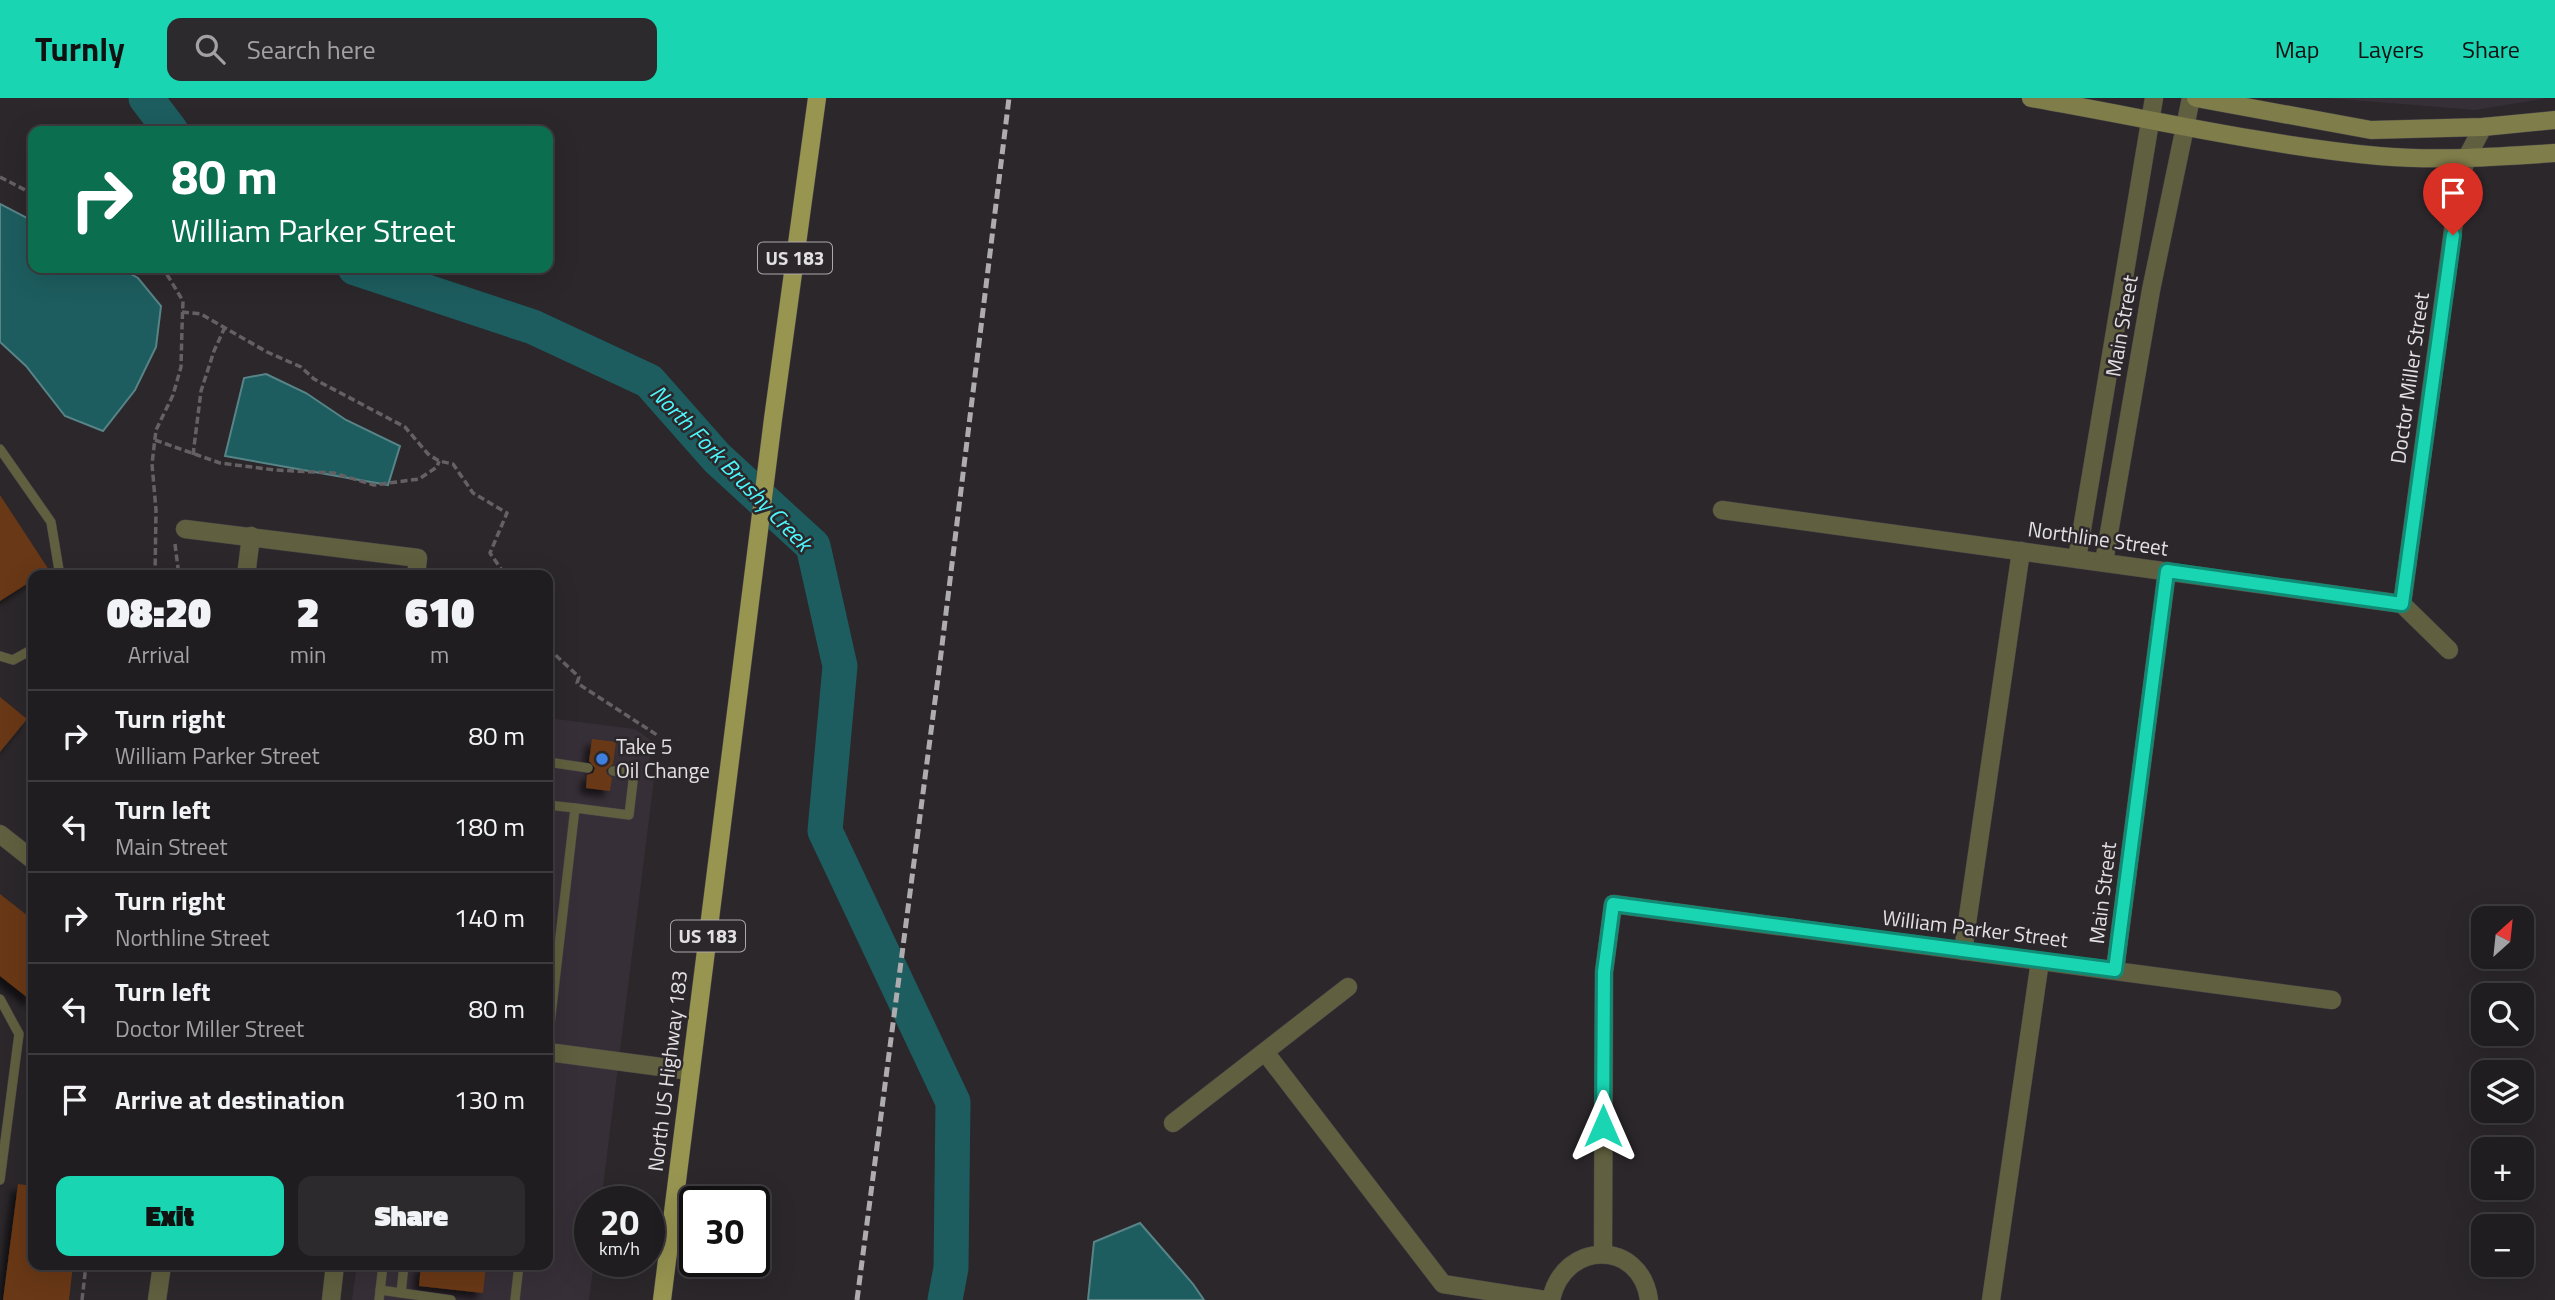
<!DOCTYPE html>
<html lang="en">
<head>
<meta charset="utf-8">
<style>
	body { margin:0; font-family:"Titillium Web",sans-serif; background:#2d2a2d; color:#f1f3f6; height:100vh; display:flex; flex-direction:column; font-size:26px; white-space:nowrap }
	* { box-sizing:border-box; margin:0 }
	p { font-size:23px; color:#a2a2a5 }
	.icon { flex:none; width:38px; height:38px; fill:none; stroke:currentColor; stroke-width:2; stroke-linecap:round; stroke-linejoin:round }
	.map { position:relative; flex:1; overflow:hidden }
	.drawer { position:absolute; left:28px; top:472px; width:525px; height:700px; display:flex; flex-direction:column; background:#201d20; border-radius:14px; box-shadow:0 7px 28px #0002,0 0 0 2px #3d3b3e }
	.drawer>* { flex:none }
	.top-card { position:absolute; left:28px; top:28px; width:525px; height:147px; border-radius:14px; box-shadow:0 7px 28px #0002,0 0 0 2px #3d3b3e; background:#0b6e4f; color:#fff; overflow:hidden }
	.needle { width:46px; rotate:27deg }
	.tools { position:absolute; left:2471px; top:808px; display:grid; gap:14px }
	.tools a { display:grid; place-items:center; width:63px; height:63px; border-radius:14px; background:#201d20; box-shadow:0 7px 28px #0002,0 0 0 2px #3d3b3e; font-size:35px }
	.speed { position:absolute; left:574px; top:1088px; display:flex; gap:14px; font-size:35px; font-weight:700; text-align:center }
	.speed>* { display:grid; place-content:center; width:91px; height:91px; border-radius:50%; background:#201d20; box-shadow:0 7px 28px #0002,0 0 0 2px #3d3b3e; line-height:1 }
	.speed small { font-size:18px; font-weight:400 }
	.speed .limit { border:4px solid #111; border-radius:10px; background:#fff; color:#111 }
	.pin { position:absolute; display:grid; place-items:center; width:60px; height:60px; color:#fff; margin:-72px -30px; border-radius:50% 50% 50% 0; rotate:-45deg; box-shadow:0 0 7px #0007 }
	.pin .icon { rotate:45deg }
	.me { position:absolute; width:77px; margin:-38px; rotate:0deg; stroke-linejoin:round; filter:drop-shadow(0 0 5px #0008) }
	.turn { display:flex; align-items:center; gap:24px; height:147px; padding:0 28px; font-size:32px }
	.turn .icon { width:91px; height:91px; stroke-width:2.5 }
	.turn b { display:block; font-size:49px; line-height:60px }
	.eta { display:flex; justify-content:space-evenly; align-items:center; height:119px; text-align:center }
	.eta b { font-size:42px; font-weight:800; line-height:49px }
	.action { display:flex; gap:14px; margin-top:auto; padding:14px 28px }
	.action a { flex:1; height:80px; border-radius:14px; background:#19d5b2; color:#111; font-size:28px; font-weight:800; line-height:80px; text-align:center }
	.action a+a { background:#2d2a2d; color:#f1f3f6 }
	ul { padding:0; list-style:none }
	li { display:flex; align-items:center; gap:21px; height:91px; padding:0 28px; border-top:2px solid #3d3b3e }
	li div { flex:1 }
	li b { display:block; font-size:26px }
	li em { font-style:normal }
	header { display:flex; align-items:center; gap:42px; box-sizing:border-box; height:98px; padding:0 35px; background:#19d5b2; color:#111 }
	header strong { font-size:33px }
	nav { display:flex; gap:38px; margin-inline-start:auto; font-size:24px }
	.search { width:490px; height:63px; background:#2d2a2d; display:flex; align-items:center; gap:18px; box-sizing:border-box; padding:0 24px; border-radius:14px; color:#a2a2a5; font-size:26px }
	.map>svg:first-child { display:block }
	.built { fill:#372f37 }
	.water { fill:#1d5d5f; stroke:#588487; stroke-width:2 }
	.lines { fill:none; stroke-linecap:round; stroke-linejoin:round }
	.river { stroke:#1d5d5f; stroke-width:35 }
	.building { fill:#693814; filter:url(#shadow) }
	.lane-casing { stroke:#484548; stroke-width:10 }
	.street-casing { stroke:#484548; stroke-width:19 }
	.secondary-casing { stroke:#484548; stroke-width:19 }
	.primary-casing { stroke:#484548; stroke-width:19 }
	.path { stroke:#646064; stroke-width:3.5; stroke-dasharray:7 3.5; stroke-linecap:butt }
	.lane { stroke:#605f3f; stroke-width:9 }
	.street { stroke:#605f3f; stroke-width:18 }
	.secondary { stroke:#7f7d4a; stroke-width:18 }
	.primary { stroke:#989551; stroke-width:18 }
	.rail { stroke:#afacaf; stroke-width:5; stroke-dasharray:10 5; stroke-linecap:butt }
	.route-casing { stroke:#108a74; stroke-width:18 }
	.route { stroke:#19d5b2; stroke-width:12 }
	.shop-dot { fill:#3f7fe0; stroke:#2b272b; stroke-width:2.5 }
	.labels { text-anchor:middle; stroke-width:5; stroke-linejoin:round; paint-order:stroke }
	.shield { fill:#2b272b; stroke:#aca8ac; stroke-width:2 }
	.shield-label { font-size:19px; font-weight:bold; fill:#e3e0e3 }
	.street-label { font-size:21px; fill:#e3e0e3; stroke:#2b272b }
	.poi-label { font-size:21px; fill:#e3e0e3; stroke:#2b272b; text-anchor:start }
	.water-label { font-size:23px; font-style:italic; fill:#4cf7fc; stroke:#2b272b }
</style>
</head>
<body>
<header>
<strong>Turnly</strong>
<div class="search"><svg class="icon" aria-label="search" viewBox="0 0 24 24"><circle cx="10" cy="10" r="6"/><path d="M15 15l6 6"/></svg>Search here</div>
<nav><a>Map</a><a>Layers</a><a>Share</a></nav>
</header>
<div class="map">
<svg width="2555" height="1202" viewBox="0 0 2555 1202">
	<defs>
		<filter id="shadow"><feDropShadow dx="-6" dy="6" stdDeviation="3.5" flood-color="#0009"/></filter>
	</defs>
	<rect width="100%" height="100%" fill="#2b272b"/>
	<g class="built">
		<polygon points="2327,0 2548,0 2475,12"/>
		<polygon points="548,620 635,631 652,643 648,674 654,681 601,1104 590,1104 590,1164 594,1164 589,1202 352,1202 357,1167 548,1167"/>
	</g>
	<g class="water">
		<polygon points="0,106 33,123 33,170 120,170 138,180 161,208 156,249 135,292 103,333 65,318 26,268 0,244"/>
		<polygon points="266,276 306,295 346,322 400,348 388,387 225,358 244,280"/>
		<polygon points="1140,1125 1193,1186 1204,1202 1088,1202 1094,1144"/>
	</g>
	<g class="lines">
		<g class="river">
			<polyline points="146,0 171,33"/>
			<polyline points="355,170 533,229 649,283 717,360 813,448 840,568 825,733 953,1004 951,1170 945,1202"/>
		</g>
	</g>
	<g class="building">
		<polygon points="0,397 49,472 39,478 33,478 33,482 0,503"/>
		<polygon points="0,599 27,621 0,654"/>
		<polygon points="592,641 616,644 613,666 606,672 607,676 612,680 610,693 586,690 587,677 593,675 595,670 589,663"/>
		<polygon points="0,796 33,822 33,904 0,878"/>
		<polygon points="18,1086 33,1088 33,1167 73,1167 69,1202 3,1202"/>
		<polygon points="421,1167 486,1167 483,1195 419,1188"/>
	</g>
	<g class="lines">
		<g class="lane-casing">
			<g id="lane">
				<polyline points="0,351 51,424 60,478"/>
				<polyline points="0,558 13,562 33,551"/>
				<polyline points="548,664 588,670"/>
				<polyline points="548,707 575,710 548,943"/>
				<polyline points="575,710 629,717 634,675 613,673"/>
				<polyline points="0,901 19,936 0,1082"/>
				<polyline points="380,1192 451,1202"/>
				<polyline points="401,1195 404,1167"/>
				<polyline points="379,1202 383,1167"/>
				<polyline points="515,1202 519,1167"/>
			</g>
		</g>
		<g class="street-casing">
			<g id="street">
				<polyline points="1722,412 2402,506 2449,552"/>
				<polyline points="185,431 418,460 416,478"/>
				<polyline points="2077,461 2154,0"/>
				<polyline points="2104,464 2151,192 2191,0"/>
				<polyline points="246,478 251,438"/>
				<polyline points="2402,506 2459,88 2466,61 2483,29"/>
				<polyline points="0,736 33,762"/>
				<polyline points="1963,853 2021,453"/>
				<polyline points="2115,872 2167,473"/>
				<polyline points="548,954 691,973"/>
				<polyline points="1265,954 1443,1186 1545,1202"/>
				<polyline points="1173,1025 1348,889"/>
				<polyline points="1603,1156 1604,874 1613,806 2332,902"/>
				<polyline points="157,1202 162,1167"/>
				<polyline points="331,1202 335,1167"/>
				<path d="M1551,1202C1563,1142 1641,1141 1649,1202"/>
				<polyline points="1991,1202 2040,863"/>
			</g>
		</g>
		<g class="secondary-casing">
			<g id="secondary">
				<path d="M2031,0C2146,20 2262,47 2379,58C2438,63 2496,59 2555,55"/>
				<polyline points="2196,0 2371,32 2483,29 2555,22"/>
			</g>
		</g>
		<g class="primary-casing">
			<polyline id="primary" points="662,1202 773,321 817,0"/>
		</g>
		<g class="path">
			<polyline points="0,79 33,96"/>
			<polyline points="182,214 201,216 267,254 301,269 314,281 405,329 428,356 439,363 453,366 473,395 507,415 490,455 506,478"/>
			<polyline points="155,342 220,365 275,372 334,375 374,387 419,381 437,369 439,363"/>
			<polyline points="193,357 201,293 214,253 225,229"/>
			<polyline points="175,446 179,478"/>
			<polyline points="155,478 156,412 152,366 156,332 173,297 181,269 182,230 183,203 163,170"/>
			<polyline points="548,550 579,579 577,585 657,637"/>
			<polyline points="82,1202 86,1167"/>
		</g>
		<use href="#lane" class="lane"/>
		<use href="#street" class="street"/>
		<use href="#secondary" class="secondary"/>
		<use href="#primary" class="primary"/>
		<polyline class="rail" points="857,1202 939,572 1009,0"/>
	</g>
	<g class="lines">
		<g class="route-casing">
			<polyline id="route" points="1603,1028 1604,874 1613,806 2115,872 2167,473 2402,506 2453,137"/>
		</g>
		<use href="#route" class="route"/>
	</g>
	<circle class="shop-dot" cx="602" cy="661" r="7"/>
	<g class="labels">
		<g class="shield">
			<rect x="758" y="144.5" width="74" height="31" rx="5"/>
			<rect x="671" y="822.5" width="74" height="31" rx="5"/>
		</g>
		<g class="shield-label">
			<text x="795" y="167">US 183</text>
			<text x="708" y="845">US 183</text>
		</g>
		<g class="street-label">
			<text transform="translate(2122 228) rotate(-80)" y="7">Main Street</text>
			<text transform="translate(2410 280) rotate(-82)" y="7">Doctor Miller Street</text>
			<text transform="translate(2098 441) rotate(8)" y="7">Northline Street</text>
			<text transform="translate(2103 795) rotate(-83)" y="7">Main Street</text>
			<text transform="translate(1975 831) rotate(7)" y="7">William Parker Street</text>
			<text transform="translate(668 973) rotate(-83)" y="7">North US Highway 183</text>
		</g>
		<g class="poi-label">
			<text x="616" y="656">Take 5<tspan x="616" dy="24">Oil Change</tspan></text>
		</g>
		<g class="water-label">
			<text transform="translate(731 370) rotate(46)" y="8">North Fork Brushy Creek</text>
		</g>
	</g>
</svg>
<div class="tools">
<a><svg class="needle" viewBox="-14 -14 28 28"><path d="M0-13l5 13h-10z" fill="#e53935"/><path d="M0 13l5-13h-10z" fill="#a2a2a5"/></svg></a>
<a><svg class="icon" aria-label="search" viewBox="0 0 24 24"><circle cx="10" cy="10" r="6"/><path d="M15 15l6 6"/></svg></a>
<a><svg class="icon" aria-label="layers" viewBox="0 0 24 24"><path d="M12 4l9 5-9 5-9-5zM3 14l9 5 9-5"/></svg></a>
<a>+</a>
<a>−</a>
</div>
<div class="speed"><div>20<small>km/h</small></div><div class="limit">30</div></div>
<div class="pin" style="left:2453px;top:137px;background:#d93025"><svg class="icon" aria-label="arrive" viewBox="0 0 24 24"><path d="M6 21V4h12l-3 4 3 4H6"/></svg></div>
<svg class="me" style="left:1603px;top:1028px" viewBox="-20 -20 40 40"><path d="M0-17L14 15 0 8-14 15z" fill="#19d5b2" stroke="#fff" stroke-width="4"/></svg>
<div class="top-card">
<div class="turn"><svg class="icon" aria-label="right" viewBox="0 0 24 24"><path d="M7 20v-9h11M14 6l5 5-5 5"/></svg><div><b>80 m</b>William Parker Street</div></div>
</div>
<section class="drawer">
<div class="eta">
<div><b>08:20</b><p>Arrival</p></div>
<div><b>2</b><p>min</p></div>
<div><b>610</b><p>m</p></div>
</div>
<ul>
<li><svg class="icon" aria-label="right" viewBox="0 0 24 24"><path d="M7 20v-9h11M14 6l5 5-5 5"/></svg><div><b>Turn right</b><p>William Parker Street</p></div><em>80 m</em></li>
<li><svg class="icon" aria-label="left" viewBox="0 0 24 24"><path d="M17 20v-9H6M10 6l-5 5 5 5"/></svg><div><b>Turn left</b><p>Main Street</p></div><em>180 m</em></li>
<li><svg class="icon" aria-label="right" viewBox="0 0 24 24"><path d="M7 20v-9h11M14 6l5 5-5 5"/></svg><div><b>Turn right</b><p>Northline Street</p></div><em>140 m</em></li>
<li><svg class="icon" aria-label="left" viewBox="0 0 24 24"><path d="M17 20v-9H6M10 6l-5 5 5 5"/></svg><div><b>Turn left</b><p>Doctor Miller Street</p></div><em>80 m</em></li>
<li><svg class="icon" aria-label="arrive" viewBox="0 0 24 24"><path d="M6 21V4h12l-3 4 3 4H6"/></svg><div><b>Arrive at destination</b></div><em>130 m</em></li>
</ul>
<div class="action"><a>Exit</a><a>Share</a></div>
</section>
</div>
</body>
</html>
